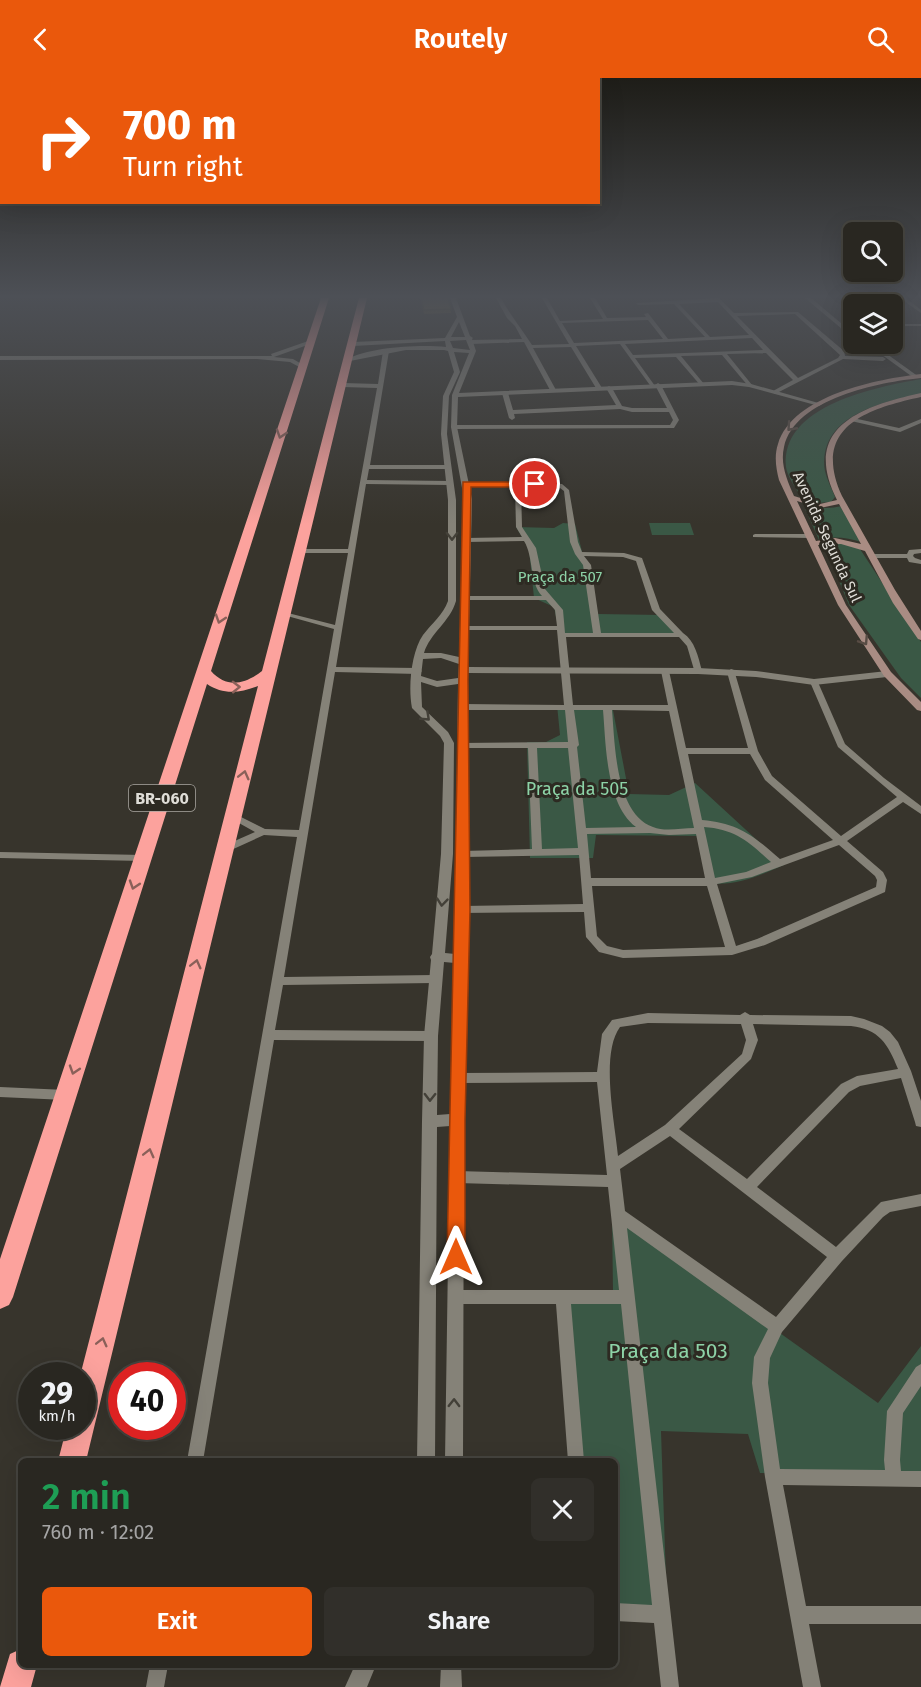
<!DOCTYPE html>
<html lang="en">
<head>
<meta charset="utf-8">
<style>
	body { margin:0; font-family:"Fira Sans",sans-serif; background:#312f2a; color:#f1f3f6; height:100vh; display:flex; flex-direction:column; font-size:22px; white-space:nowrap }
	* { box-sizing:border-box; margin:0 }
	p { font-size:20px; color:#a5a5a5 }
	.icon { flex:none; width:33px; height:33px; fill:none; stroke:currentColor; stroke-width:2; stroke-linecap:round; stroke-linejoin:round }
	.map { position:relative; flex:1; overflow:hidden }
	.panel { position:absolute; left:18px; top:1380px; width:600px; height:210px; display:flex; flex-direction:column; background:#292721; border-radius:9px; box-shadow:0 6px 24px #0002,0 0 0 2px #45443f }
	.panel>* { flex:none }
	.top-card { position:absolute; left:0px; top:0px; width:600px; height:126px; box-shadow:0 6px 24px #0002,0 0 0 2px #45443f; background:#ea580c; color:#fff; overflow:hidden }
	.buttons { position:absolute; left:843px; top:144px; display:grid; gap:12px }
	.buttons a { display:grid; place-items:center; width:60px; height:60px; border-radius:9px; background:#292721; box-shadow:0 6px 24px #0002,0 0 0 2px #45443f; font-size:30px }
	.speed { position:absolute; left:18px; top:1284px; display:flex; gap:12px; font-size:30px; font-weight:700; text-align:center }
	.speed>* { display:grid; place-content:center; width:78px; height:78px; border-radius:50%; background:#292721; box-shadow:0 6px 24px #0002,0 0 0 2px #45443f; line-height:1 }
	.speed small { font-size:15px; font-weight:400 }
	.speed .limit { border:9px solid #d22; background:#fff; color:#111 }
	.pin { position:absolute; display:grid; place-items:center; width:51px; height:51px; color:#fff; margin:-26px; border:3px solid #fff; border-radius:50%; box-shadow:0 2px 6px #0007 }
	.me { position:absolute; width:66px; margin:-33px; rotate:0deg; stroke-linejoin:round; filter:drop-shadow(0 0 4px #0008) }
	.turn { display:flex; align-items:center; gap:21px; height:126px; padding:0 24px; font-size:27px }
	.turn .icon { width:78px; height:78px; stroke-width:2.5 }
	.turn b { display:block; font-size:42px; line-height:51px }
	.round { display:grid; place-items:center; flex:none; width:63px; height:63px; border-radius:9px; background:#312f2a }
	.head { display:flex; align-items:center; justify-content:space-between; height:102px; padding:0 24px }
	h1 { font-size:36px; font-weight:600; line-height:45px; color:#1e9e55 }
	.primary-button { display:flex; gap:12px; margin-top:auto; padding:12px 24px }
	.primary-button a { flex:1; height:69px; border-radius:9px; background:#ea580c; color:#fff; font-size:24px; font-weight:600; line-height:69px; text-align:center }
	.primary-button a+a { background:#312f2a; color:#f1f3f6 }
	header { display:flex; justify-content:space-between; align-items:center; height:78px; padding:0 24px; background:#ea580c; color:#fff; font-size:27px; font-weight:600 }
	.map>svg:first-child { display:block }
	.green { fill:#3a5845 }
	.lines { fill:none; stroke-linecap:round; stroke-linejoin:round }
	.minor { fill:#858278; fill-rule:evenodd }
	.tertiary { fill:#858278; fill-rule:evenodd }
	.secondary { fill:#a98c83; fill-rule:evenodd }
	.motorway { fill:#fca29d; fill-rule:evenodd }
	.wall { fill:#61542e }
	.building { fill:#716236; stroke:#4f4526; stroke-width:1.5 }
	.oneway { stroke:#584c44 }
	.oneway2 { stroke:#8a6059 }
	.oneway3 { stroke:#434038 }
	.route { fill:#ea580c; stroke:#983908; stroke-width:1.5 }
	.labels { text-anchor:middle; stroke-width:6; stroke-linejoin:round; paint-order:stroke }
	.far-street-label { font-size:15px; fill:#dfddd7; stroke:#2d2a22 }
	.far-park-label { font-size:15px; fill:#8dd3a7; stroke:#2d2a22 }
	.shield { fill:#2d2a22; stroke:#aaa7a1; stroke-width:1.5 }
	.shield-label { font-size:16px; font-weight:bold; fill:#dfddd7 }
	.park-label { font-size:18px; fill:#8dd3a7; stroke:#2d2a22 }
	.near-park-label { font-size:21px; fill:#8dd3a7; stroke:#2d2a22 }
</style>
</head>
<body>
<header><svg class="icon" aria-label="back" viewBox="0 0 24 24"><path d="M15 5l-7 7 7 7"/></svg>Routely<svg class="icon" aria-label="search" viewBox="0 0 24 24"><circle cx="10" cy="10" r="6"/><path d="M15 15l6 6"/></svg></header>
<div class="map">
<svg width="921" height="1609" viewBox="0 0 921 1609">
	<rect width="100%" height="100%" fill="#37342c"/>
	<g class="green">
		<path d="M921,301V316C880,324 817,339 825,393C827,402 832,411 835,419L831,424L816,425L800,418C796,410 787,398 786,389C780,327 877,309 921,301Z"/>
		<path d="M802,424C815,431 828,431 842,428L862,464C847,460 834,457 819,462Z"/>
		<polygon points="563,445 575,446 598,536 661,537 683,559 560,558 554,529 534,520 529,471 516,449 554,450"/>
		<polygon points="649,445 690,445 694,457 652,457"/>
		<polygon points="834,466 845,466 860,471 921,564 921,620 901,600 849,527 826,472"/>
		<path d="M557,627H612L629,716L669,717L695,705L784,787C759,798 735,809 707,805L698,758L596,757L593,780H530L527,664H546L560,657Z"/>
		<polygon points="612,1135 878,1325 921,1268 921,1400 760,1395 748,1356 661,1353 667,1531 615,1530 615,1383 570,1383 558,1218 613,1215"/>
	</g>
	<g class="lines">
		<g class="minor">
			<path d="M496,220H501C510,237 522,251 532,267L569,266L542,220H547L560,243L603,241L590,220H595L607,240L646,239L644,236L648,235L668,261L705,259L674,226L638,227L636,225L719,220L734,235L798,234L844,273L845,278L883,279L886,281L883,283L843,281L775,316L772,314L773,313L793,302L766,275L727,276L752,307L749,309L722,277L681,278L704,306L701,308L676,279L635,280L655,308L652,310L620,266L576,268L602,310L599,312L596,310L571,269L533,270L556,312L553,314L550,312L524,264L471,266L468,264L471,262L522,261L515,248L507,240ZM718,224L749,257L710,259L679,226ZM795,236L840,277L838,280L798,300L737,238ZM648,242L663,261L574,265L562,245ZM752,260L763,272L633,277L625,266Z"/>
			<polygon points="852,220 858,220 864,226 860,226"/>
			<polygon points="900,220 906,220 921,232 921,235"/>
			<rect x="892" y="246" width="29" height="2"/>
			<polygon points="854,248 854,251 842,251 840,250"/>
			<polygon points="386,271 389,273 370,387 447,387 450,389 447,391 369,391 367,402 450,403 453,405 450,407 366,406 336,589 418,590 422,593 418,596 335,594 284,899 434,897 438,898 440,901 438,904 434,905 283,907 275,952 431,953 435,955 437,958 435,961 431,963 274,962 203,1383 187,1383 297,759 264,757 229,773 225,774 220,771 221,769 255,754 230,740 228,738 230,736 233,735 265,751 299,752 334,551 280,536 284,534 335,547 348,475 301,475 297,473 301,471 348,471 377,310 343,309 340,307 343,305 378,306 383,273"/>
			<polygon points="658,305 661,307 679,342 674,350 454,351 451,349 454,347 670,347 673,342 669,334 632,334 620,331 514,336 515,340 512,342 509,340 502,315 505,313 508,315 513,332 616,327 606,310 609,308 612,310 622,328 632,330 667,330 655,307"/>
			<polygon points="853,340 899,350 921,341 921,345 900,354 851,343 851,341"/>
			<path d="M518,404L562,406L569,412L578,464L582,474L624,475L642,480L660,531L683,555C695,563 698,578 702,593L698,596L695,595L687,568L679,559H566L573,627H668L661,593L665,590L669,593L686,670H748L727,594L731,591L734,592L758,673L772,698L841,758L897,719L838,669L810,604L814,601L817,602L845,666L884,700L921,728V736L903,724L847,763L883,794L887,802L885,814L765,867L732,877L623,880L599,874L586,859L584,834L459,835L458,832L463,828L583,826L579,777L463,779L458,776L463,773L532,771L528,670H463L458,667L460,665L568,664L565,632H463L459,629L463,626L564,627L557,552H465L461,550L465,548H557L555,532L546,522H465L461,520L465,518H542C529,504 534,479 524,463L466,464L462,462L466,460L522,459L516,449L515,409L466,408L463,406L466,404ZM521,409L560,410L564,413L570,464L575,476L583,487L593,555H565L563,532L545,511L536,470L522,449ZM584,478L623,479L636,483L652,532L674,555H601L591,487ZM574,632H603C606,667 606,727 636,749L586,750L577,669L579,667ZM612,632L669,633L694,750C681,750 665,754 653,749C615,736 615,665 612,632ZM537,670H568L578,770L542,771ZM688,676H750L765,702L833,762L780,781C754,758 738,745 702,742ZM704,749C735,751 749,764 771,784L746,794L715,800ZM650,755L669,757L696,756L705,800H591L587,756ZM839,767L875,798L877,802L876,809L757,861L736,868L717,806L752,799ZM592,808H707L725,869L623,872L607,868L597,858Z"/>
			<polygon points="755,456 810,456 814,458 810,460 753,459 753,457"/>
			<polygon points="921,471 921,475 914,476 913,478 915,480 921,482 921,486 909,484 907,480 872,480 868,478 872,476 907,476 909,472"/>
			<polygon points="0,774 143,777 148,780 143,783 0,780"/>
			<path d="M745,934L750,937L851,938L864,941L882,948L890,954L898,964L911,993L921,1023V1049L916,1048L915,1044L901,1000L860,1008L849,1014L757,1109L836,1169L881,1124L921,1116V1128L890,1134L883,1139L842,1183L782,1254L770,1280L768,1305L780,1391L885,1392L884,1382L887,1333L916,1289L921,1286V1308L903,1335L900,1382L901,1393H921V1409L783,1407L806,1528H921V1546H809L821,1609H803L765,1399L752,1305L754,1279L768,1251L627,1150L679,1609H661L654,1545L615,1543V1525L652,1527L621,1226H571L584,1383H568L556,1226H456L451,1224L449,1219L451,1214L456,1212H619L608,1109L457,1105L452,1103L450,1099L452,1095L457,1093L607,1097L597,1004L458,1005L454,1004L452,1000L454,996L458,995L597,994L602,956L612,942L648,935L740,937ZM648,945L741,946L746,962L742,976L665,1047L618,1078C615,1045 600,976 620,949ZM753,946L851,948C879,951 888,966 898,991L857,998L841,1006L747,1101L679,1051L751,981L758,962ZM670,1058L827,1179L776,1239L625,1133L620,1091Z"/>
			<polygon points="0,1009 66,1012 70,1013 72,1017 70,1021 66,1022 0,1019"/>
			<polygon points="150,1587 168,1587 164,1609 146,1609"/>
		</g>
		<g class="tertiary">
			<path d="M450,220H456L470,258L473,260L472,261L476,273L459,315L732,303L751,306L822,326L819,328L749,309L732,307L458,319L457,349L472,421L468,589L698,590L756,593L814,601L887,593L892,596L887,599L814,607L756,599L698,596L468,595L469,832L464,1042L463,1383H445L450,1048L437,1049L435,1383H417L422,1043L424,958L431,882L430,879L432,876L441,776L444,665L440,658L412,630C408,610 411,574 423,557C432,545 443,537 448,523V422L441,356L443,318L454,294L448,273L444,272H406L350,283L347,281C370,269 420,266 446,269L445,263L353,268L350,266L353,264L445,260L457,239ZM459,244L465,259H451ZM466,262L470,272L453,270L450,263ZM454,274L469,275L452,317L451,349L464,421L459,579L441,575H424C430,555 450,544 456,523V422L447,356L449,318L460,294ZM441,580L459,586L458,600L437,603L421,598L423,581ZM421,604L437,609L458,606L455,876L445,875L453,776L454,665L448,654L422,629ZM444,884L455,885L450,1036L437,1037L438,958Z"/>
			<polygon points="805,220 811,220 854,256 854,261"/>
			<polygon points="311,262 313,265 274,279 293,281 305,288 303,291 290,284 257,281 0,282 0,278 272,278 271,276"/>
			<polygon points="867,266 873,266 919,299 914,300"/>
			<polygon points="355,1587 376,1587 367,1609 345,1609"/>
			<polygon points="441,1587 461,1587 462,1609 440,1609"/>
		</g>
		<path class="secondary" d="M921,296V300C880,304 795,320 784,369C780,386 787,402 794,418L820,426L837,422C800,349 862,328 921,315V319C865,331 811,350 842,418L895,512L921,553V562L918,561L893,525L865,473L841,466L818,467L846,527L860,548L891,594L921,624V633L917,632L884,598L838,527L779,402C776,390 774,378 778,366C793,317 878,301 921,296ZM797,423L820,430L839,426L861,466L835,460L816,463Z"/>
		<g class="motorway">
			<path d="M321,220H329L211,593C227,611 245,606 262,593L359,220H367L86,1383H58L67,1348H82V1298H80L258,608C240,615 223,617 207,606L13,1219L9,1227L0,1231V1181Z"/>
			<polygon points="21,1571 21,1587 37,1587 31,1609 0,1609 10,1576"/>
		</g>
	</g>
	<polygon class="wall" points="421,220 448,220 451,235 424,236"/>
	<polygon class="building" points="421,220 448,220 451,231 424,232"/>
	<defs><path id="oneway-chevron" d="M-2-3.5L2.5 0L-2 3.5" fill="none" stroke-width="1.6" stroke-linecap="round" stroke-linejoin="round" transform="scale(1.5)"/></defs>
	<g class="oneway">
		<use href="#oneway-chevron" transform="translate(791 349) rotate(132)"/>
		<use href="#oneway-chevron" transform="translate(864 563) rotate(57)"/>
	</g>
	<g class="oneway2">
		<use href="#oneway-chevron" transform="translate(281 356) rotate(108)"/>
		<use href="#oneway-chevron" transform="translate(220 541) rotate(108)"/>
		<use href="#oneway-chevron" transform="translate(236 609) rotate(-1)"/>
		<use href="#oneway-chevron" transform="translate(244 697) rotate(-76)"/>
		<use href="#oneway-chevron" transform="translate(134 807) rotate(108)"/>
		<use href="#oneway-chevron" transform="translate(196 886) rotate(-76)"/>
		<use href="#oneway-chevron" transform="translate(74 992) rotate(108)"/>
		<use href="#oneway-chevron" transform="translate(149 1075) rotate(-76)"/>
		<use href="#oneway-chevron" transform="translate(102 1264) rotate(-76)"/>
	</g>
	<g class="oneway3">
		<use href="#oneway-chevron" transform="translate(452 458) rotate(90)"/>
		<use href="#oneway-chevron" transform="translate(426 639) rotate(43)"/>
		<use href="#oneway-chevron" transform="translate(442 824) rotate(96)"/>
		<use href="#oneway-chevron" transform="translate(430 1019) rotate(91)"/>
		<use href="#oneway-chevron" transform="translate(454 1325) rotate(-89)"/>
	</g>
	<linearGradient id="sky" x2="0" y2="1"><stop stop-color="#1e1d18"/><stop offset="0.49" stop-color="#4d5056"/><stop offset="1" stop-color="#4d5056" stop-opacity="0"/></linearGradient>
	<rect width="921" height="446" fill="url(#sky)"/>
	<polygon class="route" points="463,404 535,404 539,406 535,409 471,409 468,602 470,832 465,1042 465,1179 463,1185 456,1187 449,1185 447,1179"/>
	<g class="labels">
		<g class="far-street-label">
			<text transform="translate(827 459) rotate(65)" y="5">Avenida Segunda Sul</text>
		</g>
		<g class="far-park-label">
			<text x="560" y="504">Praça da 507</text>
		</g>
		<rect class="shield" x="129" y="707" width="66" height="26" rx="4.5"/>
		<g class="shield-label">
			<text x="162" y="726">BR-060</text>
		</g>
		<g class="park-label">
			<text x="577" y="717">Praça da 505</text>
		</g>
		<g class="near-park-label">
			<text x="668" y="1280">Praça da 503</text>
		</g>
	</g>
</svg>
<div class="buttons">
<a><svg class="icon" aria-label="search" viewBox="0 0 24 24"><circle cx="10" cy="10" r="6"/><path d="M15 15l6 6"/></svg></a>
<a><svg class="icon" aria-label="layers" viewBox="0 0 24 24"><path d="M12 4l9 5-9 5-9-5zM3 14l9 5 9-5"/></svg></a>
</div>
<div class="speed"><div>29<small>km/h</small></div><div class="limit">40</div></div>
<div class="pin" style="left:535px;top:406px;background:#d93025"><svg class="icon" aria-label="arrive" viewBox="0 0 24 24"><path d="M6 21V4h12l-3 4 3 4H6"/></svg></div>
<svg class="me" style="left:456px;top:1179px" viewBox="-20 -20 40 40"><path d="M0-17L14 15 0 8-14 15z" fill="#ea580c" stroke="#fff" stroke-width="4"/></svg>
<div class="top-card">
<div class="turn"><svg class="icon" aria-label="right" viewBox="0 0 24 24"><path d="M7 20v-9h11M14 6l5 5-5 5"/></svg><div><b>700 m</b>Turn right</div></div>
</div>
<section class="panel">
<div class="head"><div><h1>2 min</h1><p>760 m · 12:02</p></div><a class="round"><svg class="icon" aria-label="close" viewBox="0 0 24 24"><path d="M6 6l12 12M18 6L6 18"/></svg></a></div>
<div class="primary-button"><a>Exit</a><a>Share</a></div>
</section>
</div>
</body>
</html>
